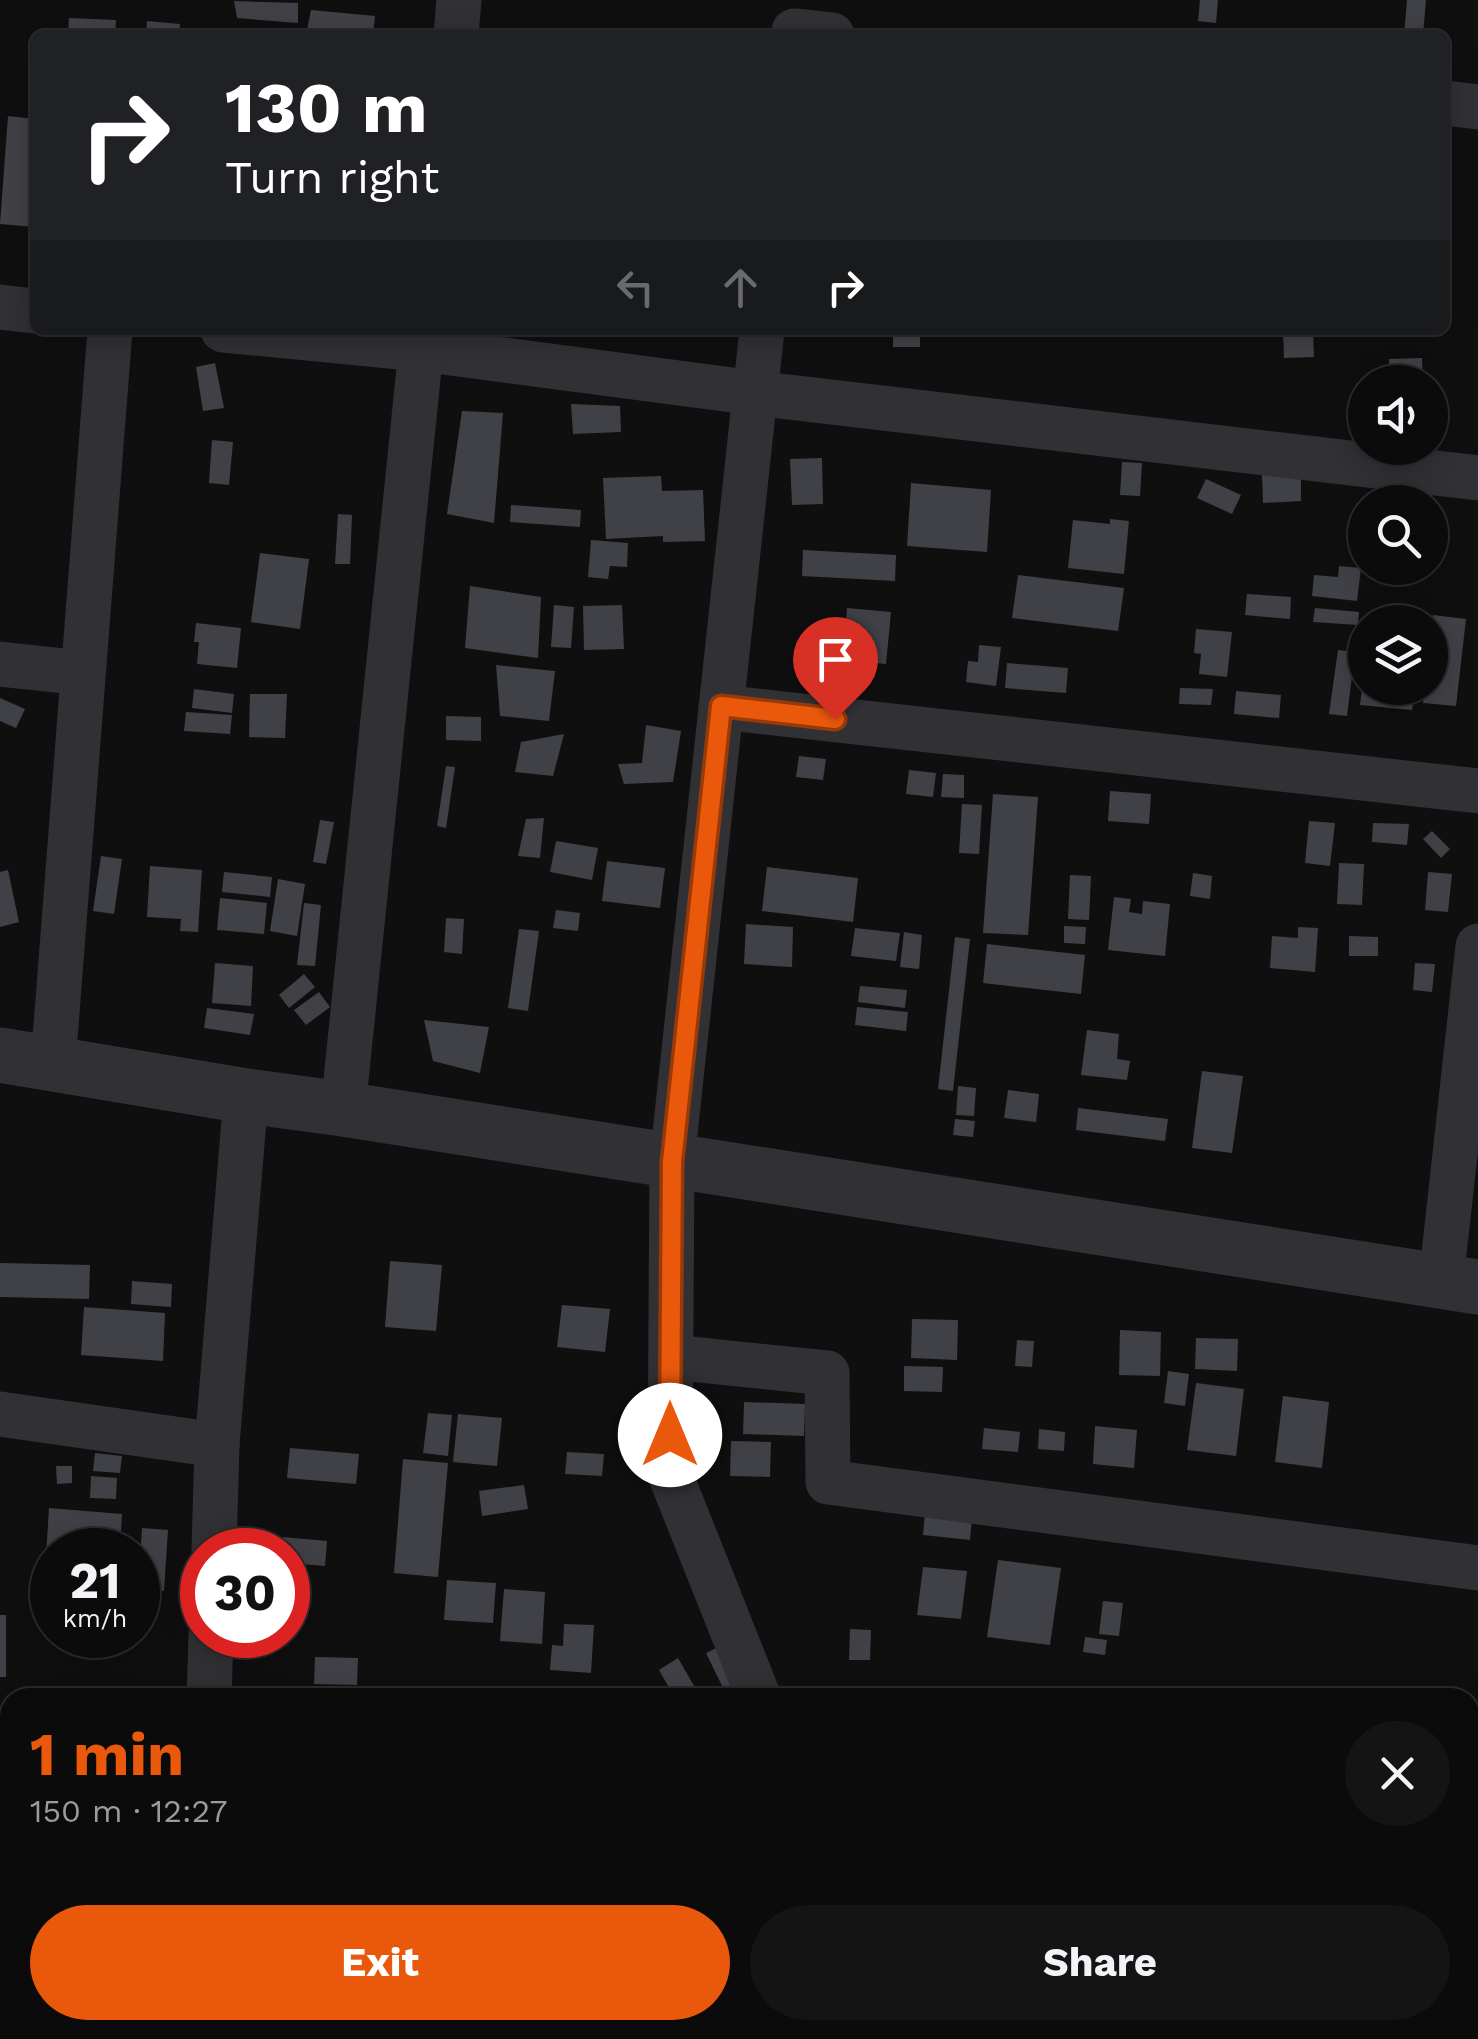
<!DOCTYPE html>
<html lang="en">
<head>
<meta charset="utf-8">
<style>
	body { margin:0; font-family:"Work Sans",sans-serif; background:#141415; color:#f1f3f6; height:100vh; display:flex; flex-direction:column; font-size:38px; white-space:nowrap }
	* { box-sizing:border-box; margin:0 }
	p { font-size:32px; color:#9a9b9d }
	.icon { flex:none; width:55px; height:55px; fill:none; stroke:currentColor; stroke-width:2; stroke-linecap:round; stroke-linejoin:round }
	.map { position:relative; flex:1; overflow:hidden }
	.sheet { position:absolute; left:0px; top:1688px; width:1480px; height:352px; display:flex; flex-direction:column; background:#0b0b0c; border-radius:30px 30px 0 0; box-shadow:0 5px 25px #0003,0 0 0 2px #2b2b2d }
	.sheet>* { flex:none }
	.hud { position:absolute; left:30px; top:30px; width:1420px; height:305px; border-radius:15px; box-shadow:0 5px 25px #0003,0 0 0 2px #2b2b2d; background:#202124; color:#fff; overflow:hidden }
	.tools { position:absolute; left:1348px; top:365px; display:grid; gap:20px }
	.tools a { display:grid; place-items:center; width:100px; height:100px; border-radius:50%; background:#0b0b0c; box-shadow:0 5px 25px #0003,0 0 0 2px #2b2b2d; font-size:50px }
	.speed { position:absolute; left:30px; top:1528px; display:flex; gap:20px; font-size:50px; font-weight:700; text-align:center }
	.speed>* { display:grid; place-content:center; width:130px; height:130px; border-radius:50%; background:#0b0b0c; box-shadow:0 5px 25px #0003,0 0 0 2px #2b2b2d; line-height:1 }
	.speed small { font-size:25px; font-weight:400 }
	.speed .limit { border:15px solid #d22; background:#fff; color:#111 }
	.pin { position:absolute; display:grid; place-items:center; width:85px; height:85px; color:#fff; margin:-102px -42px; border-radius:50% 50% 50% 0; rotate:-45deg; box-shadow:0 0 10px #0007 }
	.pin .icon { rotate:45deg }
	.me { position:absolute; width:110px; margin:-55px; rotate:0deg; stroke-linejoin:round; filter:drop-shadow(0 0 8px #0008) }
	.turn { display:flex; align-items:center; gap:35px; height:210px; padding:0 30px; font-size:45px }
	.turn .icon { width:130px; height:130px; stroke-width:2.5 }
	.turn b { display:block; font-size:70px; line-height:85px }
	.lanes { display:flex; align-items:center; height:95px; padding:0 30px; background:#0003; justify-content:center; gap:50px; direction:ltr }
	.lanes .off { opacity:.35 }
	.round { display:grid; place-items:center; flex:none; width:105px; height:105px; border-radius:52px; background:#141415 }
	.head { display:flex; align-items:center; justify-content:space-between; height:170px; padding:0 30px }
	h1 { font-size:60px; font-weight:700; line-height:75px; color:#ea580c }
	.button { display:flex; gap:20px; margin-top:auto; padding:20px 30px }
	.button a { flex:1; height:115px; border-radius:60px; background:#ea580c; color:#fff; font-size:40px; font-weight:700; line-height:115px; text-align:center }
	.button a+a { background:#141415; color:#f1f3f6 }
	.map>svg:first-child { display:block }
	.building { fill:#404146 }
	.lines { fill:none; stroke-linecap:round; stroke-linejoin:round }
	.minor { stroke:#303035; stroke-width:45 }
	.tertiary { stroke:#303035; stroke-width:55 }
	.route-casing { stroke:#983908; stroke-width:25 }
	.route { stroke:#ea580c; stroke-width:18 }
</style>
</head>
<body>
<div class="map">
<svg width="1478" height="2039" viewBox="0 0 1478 2039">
	<rect width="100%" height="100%" fill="#0f0f10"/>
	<g class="building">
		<polygon points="1200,0 1218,0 1216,23 1198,21"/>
		<polygon points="1407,0 1426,0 1423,35 1404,35"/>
		<polygon points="234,1 298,3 298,23 237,18"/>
		<polygon points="311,10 375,16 373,35 306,35"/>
		<polygon points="69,18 116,20 115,35 68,35"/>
		<polygon points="147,21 180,24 179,35 146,35"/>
		<polygon points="8,116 35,119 35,227 0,224"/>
		<rect x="893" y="330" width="27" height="17"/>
		<polygon points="1283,330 1313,330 1314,357 1284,358"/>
		<polygon points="1422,358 1423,382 1390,382 1389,359"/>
		<polygon points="215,363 224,408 203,411 196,367"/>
		<polygon points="571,404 620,406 621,432 573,434"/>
		<polygon points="462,411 503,413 494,523 447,514"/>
		<polygon points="212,440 233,442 229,485 209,483"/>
		<polygon points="822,458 823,504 792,505 790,459"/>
		<polygon points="1122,462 1142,463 1140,496 1120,495"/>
		<polygon points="1301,473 1301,501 1263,503 1262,474"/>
		<polygon points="661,476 662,491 703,490 705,541 663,542 663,536 606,539 603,478"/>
		<polygon points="1206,479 1241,495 1232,514 1197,498"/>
		<polygon points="911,483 991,490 987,552 907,546"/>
		<polygon points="511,505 581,510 580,527 510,522"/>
		<polygon points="338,514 352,515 350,564 335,564"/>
		<polygon points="1110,519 1129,521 1124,574 1068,568 1073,520 1110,524"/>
		<polygon points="591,540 628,543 627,567 610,566 608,579 588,577"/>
		<polygon points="803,550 896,555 895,581 802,576"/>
		<polygon points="260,553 309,559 300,629 251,622"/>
		<polygon points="1339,566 1361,568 1357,601 1312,596 1314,575 1338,577"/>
		<polygon points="1018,575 1124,588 1118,631 1012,618"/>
		<polygon points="470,586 541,597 538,658 465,648"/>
		<polygon points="1247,594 1291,597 1290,619 1245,615"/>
		<polygon points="554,605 574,607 571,648 551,647"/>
		<polygon points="622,605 624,649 584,650 583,606"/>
		<polygon points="847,608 891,612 886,664 830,659 831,642 844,643"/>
		<polygon points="1315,608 1359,612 1358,625 1313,622"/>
		<polygon points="1433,615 1466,619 1456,706 1423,703 1425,688 1430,688"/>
		<polygon points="196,623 241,628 237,668 197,664 199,642 194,642"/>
		<polygon points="1196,629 1232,632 1227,677 1199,674 1201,654 1194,653"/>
		<polygon points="979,645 1001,647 996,686 966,682 968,661 978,662"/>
		<polygon points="1338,650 1355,652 1347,716 1329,714"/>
		<polygon points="1007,663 1068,668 1066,693 1005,688"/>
		<polygon points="496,665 555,671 549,721 500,716"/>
		<polygon points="1180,688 1213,689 1211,705 1179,704"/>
		<polygon points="1362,688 1415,688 1412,710 1360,705"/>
		<polygon points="194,689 234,694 232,713 192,708"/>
		<polygon points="1236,691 1281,695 1279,718 1234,714"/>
		<polygon points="250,694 287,694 285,738 249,737"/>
		<polygon points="0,698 25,709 16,728 0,721"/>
		<polygon points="186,712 232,715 230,734 184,731"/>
		<polygon points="446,716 481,717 481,741 446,740"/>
		<polygon points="646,725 681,731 673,782 624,784 618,764 642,763"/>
		<polygon points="564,734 553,776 515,772 521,742"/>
		<polygon points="799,756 826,759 823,780 796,777"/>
		<polygon points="446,766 455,767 446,828 437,826"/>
		<polygon points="909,770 936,773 933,797 906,794"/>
		<polygon points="943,774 964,775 964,798 941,797"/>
		<polygon points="1110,791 1151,794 1149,824 1108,821"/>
		<polygon points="993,794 1038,797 1028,935 983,933"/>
		<polygon points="962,804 982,805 979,854 959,853"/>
		<polygon points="544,818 540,858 518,856 526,819"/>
		<polygon points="320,820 334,822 326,864 313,862"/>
		<polygon points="1309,821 1335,823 1330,866 1305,863"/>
		<polygon points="1373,823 1409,824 1407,845 1372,842"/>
		<polygon points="1432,831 1450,849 1441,858 1423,839"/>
		<polygon points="556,841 598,848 592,880 550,872"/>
		<polygon points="101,856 122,859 114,914 93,911"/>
		<polygon points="607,861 665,868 660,908 602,901"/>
		<polygon points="1339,863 1364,864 1362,905 1337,904"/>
		<polygon points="150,866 202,870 198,932 180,931 181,919 147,917"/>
		<polygon points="767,867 858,878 853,922 762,911"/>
		<polygon points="8,870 19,922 0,927 0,872"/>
		<polygon points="224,872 272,877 270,897 222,892"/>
		<polygon points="1428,872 1452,874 1448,912 1425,910"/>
		<polygon points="1193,873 1212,876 1210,899 1190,896"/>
		<polygon points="1070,875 1091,876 1089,920 1068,919"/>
		<polygon points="278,879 305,884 297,936 270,931"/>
		<polygon points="1114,897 1131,899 1129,912 1142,914 1143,901 1170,904 1165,956 1108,950"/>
		<polygon points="220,898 267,903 264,934 217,930"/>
		<polygon points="304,903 321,905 315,966 297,965"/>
		<polygon points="556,910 580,913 578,931 553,928"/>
		<polygon points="446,918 464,919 462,954 444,952"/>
		<polygon points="746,924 793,927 792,967 744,964"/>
		<polygon points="1064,926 1086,927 1085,944 1064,943"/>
		<polygon points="1298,927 1318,928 1315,972 1270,968 1272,936 1298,938"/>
		<polygon points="855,928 900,933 896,961 851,956"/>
		<polygon points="519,929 539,931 528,1011 508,1008"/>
		<polygon points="904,932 922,935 919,969 900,967"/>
		<polygon points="1349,936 1378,937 1378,956 1349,956"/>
		<polygon points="955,937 970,939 953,1091 938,1089"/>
		<polygon points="987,944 1085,955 1081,994 983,983"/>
		<polygon points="215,963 253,966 251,1006 212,1003"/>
		<polygon points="1415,963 1435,964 1432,992 1413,990"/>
		<polygon points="304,974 315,987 289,1008 279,995"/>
		<polygon points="860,986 907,990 905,1008 858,1002"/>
		<polygon points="319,992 330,1007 306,1025 294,1010"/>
		<polygon points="857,1007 908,1012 906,1031 855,1025"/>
		<polygon points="207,1008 254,1014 250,1035 204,1028"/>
		<polygon points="424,1020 489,1027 480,1073 433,1061"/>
		<polygon points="1087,1030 1119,1034 1117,1059 1130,1061 1127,1080 1081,1075"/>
		<polygon points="1202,1071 1243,1076 1232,1153 1192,1148"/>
		<polygon points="958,1086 976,1088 974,1116 956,1115"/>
		<polygon points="1008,1090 1039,1094 1036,1122 1004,1118"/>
		<polygon points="1078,1108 1168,1119 1165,1141 1076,1130"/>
		<polygon points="955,1119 975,1121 973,1137 953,1135"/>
		<polygon points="390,1261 442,1265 436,1331 385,1327"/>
		<polygon points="0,1263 90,1265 89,1299 0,1297"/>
		<polygon points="132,1281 172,1284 171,1307 131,1304"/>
		<polygon points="562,1305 610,1309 605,1352 557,1347"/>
		<polygon points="84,1307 165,1313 163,1361 81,1355"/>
		<polygon points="912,1319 958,1320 957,1360 911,1358"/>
		<polygon points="1120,1330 1161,1332 1160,1376 1119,1375"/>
		<polygon points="1196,1338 1238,1339 1237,1371 1195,1369"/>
		<polygon points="1017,1340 1034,1341 1032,1367 1015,1366"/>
		<polygon points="904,1366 943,1367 942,1392 904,1391"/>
		<polygon points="1168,1371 1189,1374 1185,1406 1164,1403"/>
		<polygon points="1196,1383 1244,1389 1236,1456 1187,1450"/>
		<polygon points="1283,1396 1329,1402 1322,1468 1275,1462"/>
		<polygon points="744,1402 805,1404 804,1436 743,1434"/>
		<polygon points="428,1413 452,1415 448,1456 423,1453"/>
		<polygon points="458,1414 502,1418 497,1466 453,1462"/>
		<polygon points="1095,1426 1137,1430 1134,1468 1093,1464"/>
		<polygon points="984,1428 1020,1432 1018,1452 982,1449"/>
		<polygon points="1039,1429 1065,1432 1064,1451 1038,1449"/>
		<polygon points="731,1441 771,1442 770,1477 730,1476"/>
		<polygon points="290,1448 359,1454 356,1484 287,1478"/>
		<polygon points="567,1452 604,1454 602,1476 565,1474"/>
		<polygon points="95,1453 122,1456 120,1473 93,1471"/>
		<polygon points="403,1459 448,1463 438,1577 394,1573"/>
		<polygon points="56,1466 72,1466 72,1483 57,1484"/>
		<polygon points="91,1476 117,1478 116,1499 90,1498"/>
		<polygon points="524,1485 528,1509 482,1516 479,1491"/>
		<polygon points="49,1508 122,1514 120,1550 52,1550 52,1574 45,1573"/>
		<polygon points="925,1512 972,1518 970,1540 923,1535"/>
		<polygon points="142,1528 168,1530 164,1591 138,1589"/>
		<polygon points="283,1537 327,1541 325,1566 288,1563 288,1550 281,1550"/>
		<polygon points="998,1560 1061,1568 1050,1645 987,1637"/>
		<polygon points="923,1567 967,1571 961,1619 917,1615"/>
		<polygon points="447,1580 496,1583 493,1623 444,1620"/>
		<polygon points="504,1589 545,1592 542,1644 500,1641"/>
		<polygon points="1103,1601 1123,1603 1119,1636 1099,1634"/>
		<rect x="0" y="1615" width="6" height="62"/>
		<polygon points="564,1624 594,1625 591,1673 550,1670 552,1645 563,1646"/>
		<polygon points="850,1629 871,1630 870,1660 849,1660"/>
		<polygon points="1085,1637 1107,1640 1105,1655 1083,1652"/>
		<polygon points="725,1644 743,1698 728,1698 706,1653"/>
		<polygon points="315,1657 358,1658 357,1685 314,1684"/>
		<polygon points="678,1658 701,1698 675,1698 659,1670"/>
		<polygon points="0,1755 10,1756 10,1825 0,1824"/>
		<polygon points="1470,1770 1478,1771 1478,1808 1470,1807"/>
		<polygon points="0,1953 10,1954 10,1997 0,1996"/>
		<polygon points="313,2030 361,2030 360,2039 312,2039"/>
		<polygon points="522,2030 581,2030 580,2039 521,2039"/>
	</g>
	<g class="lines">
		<g class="minor">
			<polyline points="794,31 832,35"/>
			<polyline points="456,35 459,0"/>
			<polyline points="1445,103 1478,107"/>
			<polyline points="0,307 35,311"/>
			<polyline points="223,330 421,349 755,393 1478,478"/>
			<polyline points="0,664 83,673"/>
			<polyline points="721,707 1478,791"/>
			<polyline points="53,1064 110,330"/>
			<polyline points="343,1109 423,330"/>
			<polyline points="1441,1281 1478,946"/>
			<polyline points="671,1357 827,1373 828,1482 1478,1568"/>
			<polyline points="0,1414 217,1445"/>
			<polyline points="214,1550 217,1445 246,1096"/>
			<polyline points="209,1698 211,1635"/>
			<polyline points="759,1698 670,1474 672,1161 762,330"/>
			<polyline points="1470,1998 1478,1999"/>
			<polyline points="956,2030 965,2039"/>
			<polyline points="175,2039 176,2030"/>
		</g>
		<polyline class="tertiary" points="0,1055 246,1096 343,1109 1478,1287"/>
	</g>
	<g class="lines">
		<g class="route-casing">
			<polyline id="route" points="670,1435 672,1162 721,706 835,719"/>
		</g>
		<use href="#route" class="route"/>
	</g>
</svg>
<div class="tools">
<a><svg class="icon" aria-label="sound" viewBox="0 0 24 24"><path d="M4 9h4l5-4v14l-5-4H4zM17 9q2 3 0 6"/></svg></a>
<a><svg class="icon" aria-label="search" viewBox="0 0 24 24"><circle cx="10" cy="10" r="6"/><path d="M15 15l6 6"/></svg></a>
<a><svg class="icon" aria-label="layers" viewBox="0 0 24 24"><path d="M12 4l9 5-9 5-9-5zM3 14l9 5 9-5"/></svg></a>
</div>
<div class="speed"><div>21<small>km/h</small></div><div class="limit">30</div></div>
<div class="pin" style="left:835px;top:719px;background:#d93025"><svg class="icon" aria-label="arrive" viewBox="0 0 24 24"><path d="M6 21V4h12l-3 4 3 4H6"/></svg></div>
<svg class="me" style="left:670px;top:1435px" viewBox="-20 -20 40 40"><circle r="19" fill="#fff"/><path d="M0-13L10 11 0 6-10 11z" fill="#ea580c"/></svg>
<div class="hud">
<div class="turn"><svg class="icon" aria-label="right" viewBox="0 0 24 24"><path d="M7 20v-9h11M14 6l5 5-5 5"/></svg><div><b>130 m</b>Turn right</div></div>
<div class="lanes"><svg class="icon off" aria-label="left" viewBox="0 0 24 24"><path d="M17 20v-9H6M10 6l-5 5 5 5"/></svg><svg class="icon off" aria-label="ahead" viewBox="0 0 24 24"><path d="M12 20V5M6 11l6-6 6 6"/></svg><svg class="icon" aria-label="right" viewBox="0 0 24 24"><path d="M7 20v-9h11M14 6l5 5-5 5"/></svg></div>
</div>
<section class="sheet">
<div class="head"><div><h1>1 min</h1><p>150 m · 12:27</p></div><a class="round"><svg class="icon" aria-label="close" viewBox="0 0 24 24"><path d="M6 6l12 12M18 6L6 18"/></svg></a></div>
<div class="button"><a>Exit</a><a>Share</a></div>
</section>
</div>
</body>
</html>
